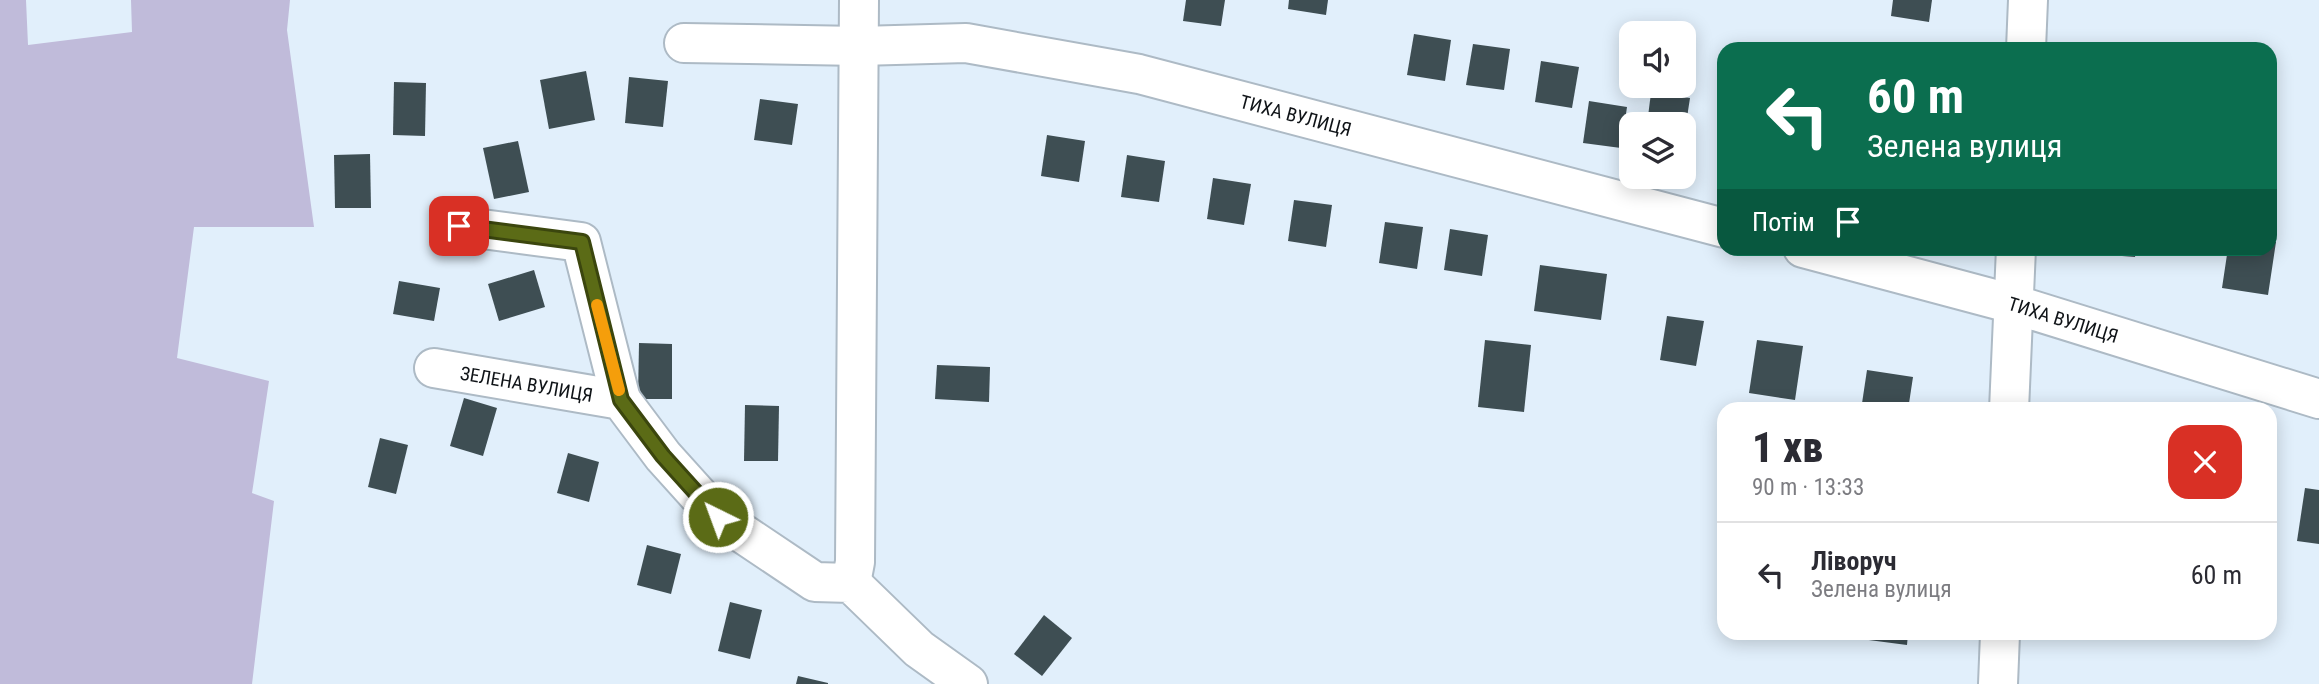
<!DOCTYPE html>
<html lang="uk">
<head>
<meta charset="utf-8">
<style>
	body { margin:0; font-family:"Roboto Condensed",sans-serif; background:#f7f7f7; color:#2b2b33; height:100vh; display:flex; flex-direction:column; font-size:26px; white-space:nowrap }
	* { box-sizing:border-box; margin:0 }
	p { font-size:23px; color:#7c7c81 }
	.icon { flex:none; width:38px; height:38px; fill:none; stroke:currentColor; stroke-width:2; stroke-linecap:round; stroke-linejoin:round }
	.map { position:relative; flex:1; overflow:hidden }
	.panel { position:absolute; left:1717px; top:402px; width:560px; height:238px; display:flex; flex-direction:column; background:#fff; border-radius:21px; box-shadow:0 4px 18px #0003 }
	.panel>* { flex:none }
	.top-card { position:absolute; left:1717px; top:42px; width:560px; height:214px; border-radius:21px; box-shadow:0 4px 18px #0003; background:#0b6e4f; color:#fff; overflow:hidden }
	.fabs { position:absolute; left:1619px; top:21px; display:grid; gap:14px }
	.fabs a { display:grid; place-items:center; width:77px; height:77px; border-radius:14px; background:#fff; box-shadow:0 4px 18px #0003; font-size:35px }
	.pin { position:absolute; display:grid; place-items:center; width:60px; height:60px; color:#fff; margin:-30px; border-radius:14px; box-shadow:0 4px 10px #0006 }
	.me { position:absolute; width:77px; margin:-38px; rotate:318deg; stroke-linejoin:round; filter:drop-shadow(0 0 5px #0008) }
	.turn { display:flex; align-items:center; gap:24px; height:147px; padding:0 35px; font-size:32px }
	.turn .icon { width:91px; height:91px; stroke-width:2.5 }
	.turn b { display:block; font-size:49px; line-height:60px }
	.then { display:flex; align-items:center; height:66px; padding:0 35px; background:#0003; gap:14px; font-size:26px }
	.round { display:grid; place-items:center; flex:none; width:74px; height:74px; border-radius:21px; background:#f7f7f7 }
	.head { display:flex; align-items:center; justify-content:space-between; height:119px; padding:0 35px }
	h1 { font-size:42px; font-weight:800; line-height:52px }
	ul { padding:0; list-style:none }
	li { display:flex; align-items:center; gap:21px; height:105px; padding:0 35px; border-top:2px solid #e1e1e2 }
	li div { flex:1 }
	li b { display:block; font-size:26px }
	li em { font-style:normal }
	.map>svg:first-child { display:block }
	.green { fill:#c0bbda }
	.building { fill:#3e4e53 }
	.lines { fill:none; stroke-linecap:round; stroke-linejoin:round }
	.minor-casing { stroke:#adbac5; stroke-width:42 }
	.minor { stroke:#fff; stroke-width:38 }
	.route-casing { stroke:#3b460e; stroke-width:18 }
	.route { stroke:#5b6b16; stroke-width:12 }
	.slow { stroke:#f59e0b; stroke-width:12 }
	.labels { text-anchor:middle; stroke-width:7; stroke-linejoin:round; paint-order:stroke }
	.street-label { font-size:19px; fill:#0f1317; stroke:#fff }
</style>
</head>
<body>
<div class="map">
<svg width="2319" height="684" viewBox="0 0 2319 684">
	<rect width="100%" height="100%" fill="#e1effb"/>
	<polygon class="green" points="0,0 26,0 28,45 132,32 131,0 290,0 287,30 314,227 194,227 177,358 269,381 252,493 274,501 252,684 0,684"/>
	<g class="building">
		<polygon points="1186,0 1225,0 1221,26 1183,21"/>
		<polygon points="1289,0 1328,0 1326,15 1288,9"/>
		<polygon points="1893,0 1932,0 1929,22 1891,16"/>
		<polygon points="1414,34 1451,40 1445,81 1407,75"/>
		<polygon points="1473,44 1510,49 1504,90 1466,85"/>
		<polygon points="1541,61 1579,67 1572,108 1535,102"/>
		<polygon points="586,71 595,120 549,129 540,80"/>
		<polygon points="629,77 668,81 663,127 625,123"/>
		<polygon points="394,82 426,83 425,136 393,135"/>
		<polygon points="1651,93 1690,98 1686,124 1647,124"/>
		<polygon points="760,99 798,104 792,145 754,140"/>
		<polygon points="1589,101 1627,107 1621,148 1583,143"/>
		<polygon points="1047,135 1085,141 1079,182 1041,176"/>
		<polygon points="518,141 529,192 494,199 483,148"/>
		<polygon points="370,154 371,208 335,208 334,155"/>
		<polygon points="1127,155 1165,161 1159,202 1121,197"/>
		<polygon points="1213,178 1251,184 1244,225 1207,219"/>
		<polygon points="1294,200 1332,205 1326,247 1288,241"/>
		<polygon points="1385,222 1423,227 1417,269 1379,263"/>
		<polygon points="1450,229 1488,235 1482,276 1444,270"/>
		<polygon points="2270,241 2276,242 2268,295 2222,288 2228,248 2270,248"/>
		<polygon points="2083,248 2136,248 2135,257 2083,253"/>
		<polygon points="1540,265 1607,274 1601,320 1534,311"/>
		<polygon points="534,270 545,307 499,321 488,284"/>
		<polygon points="399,281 440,288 434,321 393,314"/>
		<polygon points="1667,316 1704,321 1696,366 1660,360"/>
		<polygon points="1485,340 1531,345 1524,412 1478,407"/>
		<polygon points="1757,340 1803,346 1795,400 1749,393"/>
		<polygon points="639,343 672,344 672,399 638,399"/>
		<polygon points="937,365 990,367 989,402 935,399"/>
		<polygon points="1867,370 1913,377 1908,410 1861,410"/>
		<polygon points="464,398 497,408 483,456 450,446"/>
		<polygon points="745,405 779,406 778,461 744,461"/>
		<polygon points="380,438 408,445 396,494 368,487"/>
		<polygon points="568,453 599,462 589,502 557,493"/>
		<polygon points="2305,488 2319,490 2319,544 2297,541"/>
		<polygon points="647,545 681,554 671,594 637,585"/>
		<polygon points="730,602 762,610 750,659 718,651"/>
		<polygon points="1044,615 1072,638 1042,676 1014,654"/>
		<polygon points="1861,634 1908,634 1907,645 1861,639"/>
		<polygon points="798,676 828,683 828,684 796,684"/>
	</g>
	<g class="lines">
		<g class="minor-casing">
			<g id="minor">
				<path id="s1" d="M684,43L860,46L966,43L1139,74L1724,228"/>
				<polyline points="2026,49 2028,0"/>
				<polyline points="459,226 581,242 621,400"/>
				<path id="s2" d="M1803,248L2013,304L2319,399"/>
				<path id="s3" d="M434,368L621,400L663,456L718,517L815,582L851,583L919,649L968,684"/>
				<polyline points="2009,410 2016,248"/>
				<polyline points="851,583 855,562 859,0"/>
				<polyline points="1998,684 2000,634"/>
			</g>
		</g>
		<use href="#minor" class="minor"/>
	</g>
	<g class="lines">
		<g class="route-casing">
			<polyline id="route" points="459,226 582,242 621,400 663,456 718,517"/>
		</g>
		<use href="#route" class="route"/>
		<polyline class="slow" points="597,305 619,390"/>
	</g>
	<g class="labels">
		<g class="street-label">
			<text dy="7" stroke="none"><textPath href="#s1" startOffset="620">ТИХА ВУЛИЦЯ</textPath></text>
			<text dy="7" stroke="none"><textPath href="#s2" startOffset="270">ТИХА ВУЛИЦЯ</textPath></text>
			<text dy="7" stroke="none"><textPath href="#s3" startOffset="94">ЗЕЛЕНА ВУЛИЦЯ</textPath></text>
		</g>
	</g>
</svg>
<div class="fabs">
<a><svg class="icon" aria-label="sound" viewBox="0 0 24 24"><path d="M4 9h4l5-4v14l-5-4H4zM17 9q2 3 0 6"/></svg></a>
<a><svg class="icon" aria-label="layers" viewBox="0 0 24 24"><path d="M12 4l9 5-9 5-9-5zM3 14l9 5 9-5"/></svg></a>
</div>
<div class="pin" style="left:459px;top:226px;background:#d93025"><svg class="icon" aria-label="arrive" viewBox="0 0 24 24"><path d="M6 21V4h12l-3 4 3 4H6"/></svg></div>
<svg class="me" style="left:718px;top:517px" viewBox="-20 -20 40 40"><circle r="17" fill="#5b6b16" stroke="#fff" stroke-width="3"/><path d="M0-11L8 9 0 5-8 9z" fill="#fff"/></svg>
<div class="top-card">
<div class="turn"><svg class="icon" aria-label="left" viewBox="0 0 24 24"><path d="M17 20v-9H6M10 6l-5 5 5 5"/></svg><div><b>60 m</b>Зелена вулиця</div></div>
<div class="then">Потім<svg class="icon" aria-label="arrive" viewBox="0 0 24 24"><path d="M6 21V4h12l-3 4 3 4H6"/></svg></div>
</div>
<section class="panel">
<div class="head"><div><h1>1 хв</h1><p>90 m · 13:33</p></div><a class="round" style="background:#d93025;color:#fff"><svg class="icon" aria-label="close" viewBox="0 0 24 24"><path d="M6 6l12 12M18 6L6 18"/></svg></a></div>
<ul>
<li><svg class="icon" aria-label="left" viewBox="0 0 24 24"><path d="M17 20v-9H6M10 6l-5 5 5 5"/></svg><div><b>Ліворуч</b><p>Зелена вулиця</p></div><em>60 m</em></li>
</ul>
</section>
</div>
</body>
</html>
